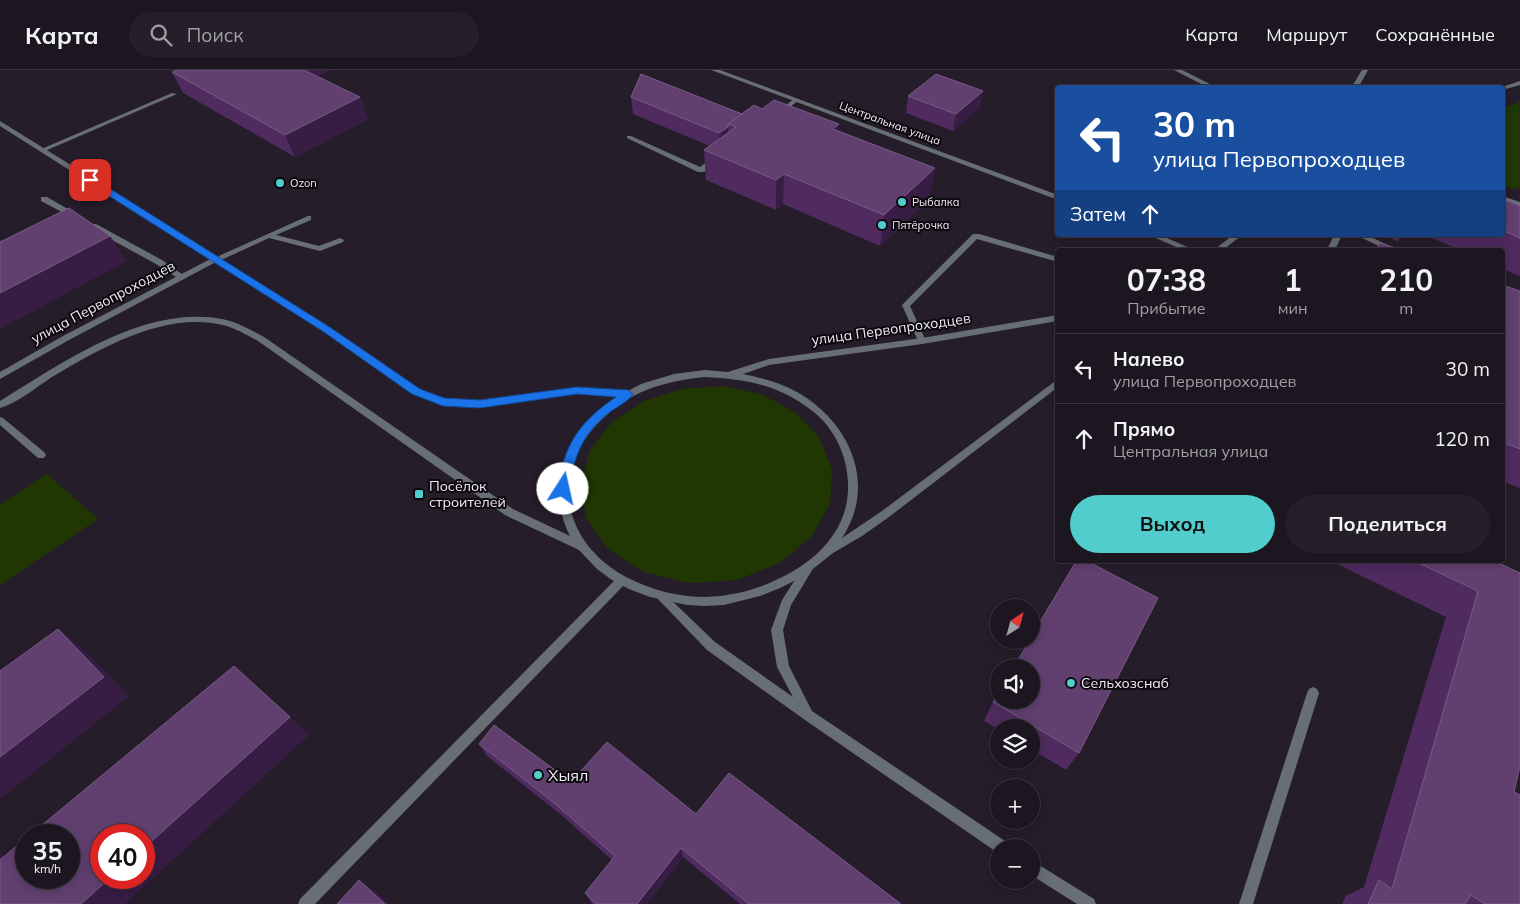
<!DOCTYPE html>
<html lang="ru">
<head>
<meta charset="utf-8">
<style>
	body { margin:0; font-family:Mulish,sans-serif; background:#251f29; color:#f1f3f6; height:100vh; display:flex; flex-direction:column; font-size:19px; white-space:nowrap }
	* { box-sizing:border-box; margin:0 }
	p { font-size:16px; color:#a09fa5 }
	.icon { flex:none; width:28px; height:28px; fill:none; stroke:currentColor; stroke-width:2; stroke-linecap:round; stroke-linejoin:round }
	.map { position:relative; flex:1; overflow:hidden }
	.panel { position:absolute; left:1055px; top:178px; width:450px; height:315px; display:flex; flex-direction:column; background:#1c1620; border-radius:5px; box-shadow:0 2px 12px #0003,0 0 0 1px #3a353e }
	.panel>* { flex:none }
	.banner { position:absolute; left:1055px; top:15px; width:450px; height:152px; border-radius:5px; box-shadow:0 2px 12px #0003,0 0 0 1px #3a353e; background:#1a4fa0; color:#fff; overflow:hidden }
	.needle { width:32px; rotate:36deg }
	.fabs { position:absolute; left:990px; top:529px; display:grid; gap:10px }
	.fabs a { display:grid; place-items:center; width:50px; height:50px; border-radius:50%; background:#1c1620; box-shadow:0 2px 12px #0003,0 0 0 1px #3a353e; font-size:25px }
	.speed { position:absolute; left:15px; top:754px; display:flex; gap:10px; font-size:25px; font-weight:700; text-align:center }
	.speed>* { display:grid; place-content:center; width:65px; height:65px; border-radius:50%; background:#1c1620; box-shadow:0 2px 12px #0003,0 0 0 1px #3a353e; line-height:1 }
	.speed small { font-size:12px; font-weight:400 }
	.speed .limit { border:8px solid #d22; background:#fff; color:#111 }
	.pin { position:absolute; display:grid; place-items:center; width:42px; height:42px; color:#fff; margin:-21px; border-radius:10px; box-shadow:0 2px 8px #0006 }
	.me { position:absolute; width:55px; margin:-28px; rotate:10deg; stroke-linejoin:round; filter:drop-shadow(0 0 4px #0008) }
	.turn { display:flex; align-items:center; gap:18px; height:105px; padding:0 15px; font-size:22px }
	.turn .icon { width:65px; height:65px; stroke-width:2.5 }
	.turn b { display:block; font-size:35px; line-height:42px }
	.then { display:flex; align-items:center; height:48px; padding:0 15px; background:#0003; gap:10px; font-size:19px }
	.eta { display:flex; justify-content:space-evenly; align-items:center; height:85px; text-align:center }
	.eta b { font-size:30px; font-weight:700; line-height:35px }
	.primary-button { display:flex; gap:10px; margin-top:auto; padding:10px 15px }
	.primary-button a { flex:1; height:58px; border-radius:30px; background:#52cdcd; color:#111; font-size:20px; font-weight:700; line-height:58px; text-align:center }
	.primary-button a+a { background:#251f29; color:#f1f3f6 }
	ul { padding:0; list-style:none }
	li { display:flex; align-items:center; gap:15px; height:70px; padding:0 15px; border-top:1px solid #3a353e }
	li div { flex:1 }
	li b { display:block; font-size:19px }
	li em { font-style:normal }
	header { display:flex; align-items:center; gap:30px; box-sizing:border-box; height:70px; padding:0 25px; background:#1c1620; border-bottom:1px solid #3a353e }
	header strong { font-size:24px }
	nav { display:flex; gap:28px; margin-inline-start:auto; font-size:18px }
	.search { width:350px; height:45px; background:#251f29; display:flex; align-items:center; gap:12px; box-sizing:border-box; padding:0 18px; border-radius:28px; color:#a09fa5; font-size:19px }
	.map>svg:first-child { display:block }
	.green { fill:#203702 }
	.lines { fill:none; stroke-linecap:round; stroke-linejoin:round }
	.service { fill:#676f74; fill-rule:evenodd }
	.minor { fill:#676f74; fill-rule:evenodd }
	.tertiary { fill:#676f74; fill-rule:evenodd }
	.wall { fill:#4f2b60 }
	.shaded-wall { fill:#371c44 }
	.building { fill:#614070; stroke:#785b85 }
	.route { fill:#1a73e8; stroke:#114b97 }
	.poi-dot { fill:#52cdcd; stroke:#0c090e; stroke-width:2 }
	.labels { text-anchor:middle; stroke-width:4; stroke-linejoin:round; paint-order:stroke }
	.far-street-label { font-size:11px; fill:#f3edf6; stroke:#0c090e }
	.far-poi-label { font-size:11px; fill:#f3edf6; stroke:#0c090e; text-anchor:start }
	.street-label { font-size:14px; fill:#f3edf6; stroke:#0c090e }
	.poi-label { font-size:14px; fill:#f3edf6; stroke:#0c090e; text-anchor:start }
	.near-poi-label { font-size:16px; fill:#f3edf6; stroke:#0c090e; text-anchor:start }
</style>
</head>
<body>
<header>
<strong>Карта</strong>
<div class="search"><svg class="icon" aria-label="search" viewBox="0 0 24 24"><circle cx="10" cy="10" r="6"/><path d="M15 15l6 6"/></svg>Поиск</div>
<nav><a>Карта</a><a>Маршрут</a><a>Сохранённые</a></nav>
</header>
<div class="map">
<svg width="1520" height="834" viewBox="0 0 1520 834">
	<rect width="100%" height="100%" fill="#261d2a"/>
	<g class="green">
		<polygon points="1520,32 1520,117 1513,119 1503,115 1503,38"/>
		<polygon points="723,316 761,324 795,342 819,367 832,399 830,433 812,466 780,493 737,510 689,513 644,502 608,479 586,448 581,414 590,380 612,352 644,331 682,319"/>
		<polygon points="47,404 98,449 0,515 0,435"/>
	</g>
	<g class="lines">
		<g class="service">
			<polygon points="1174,0 1182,0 1218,18 1209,18"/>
			<polygon points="1362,0 1368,0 1358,18 1351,18"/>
			<polygon points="172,23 177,24 45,81 39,80"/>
			<polygon points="794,29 799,30 781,44 777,44 777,42"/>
			<polygon points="627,66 631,66 700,97 712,88 719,90 704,102 698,102 627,68"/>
			<polygon points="41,127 47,127 80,146 76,148 73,148 41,131"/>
			<polygon points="308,146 311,146 311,150 276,165 319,176 340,168 344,170 343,172 320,181 269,168 219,191 216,192 212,189"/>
			<polygon points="90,154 96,154 162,190 186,207 182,210 179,209 156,194 90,158"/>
			<polygon points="973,164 979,164 1058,187 1058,192 977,169 910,236 926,271 922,274 919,273 902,235"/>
			<polygon points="1334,165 1342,165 1335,180 1327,180"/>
			<polygon points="1356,165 1367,165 1398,180 1387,180"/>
			<polygon points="0,347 3,348 44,382 46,385 44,388 38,388 0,355"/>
			<polygon points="621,506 625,508 626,511 625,514 315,834 298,834 300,829 617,508"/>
			<polygon points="1313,617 1317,619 1319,623 1253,834 1239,834 1307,623 1309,619"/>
		</g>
		<g class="minor">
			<polygon points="711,0 720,0 1058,125 1058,130"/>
			<polygon points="0,51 219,187 220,189 216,192 213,191 0,56"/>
			<polygon points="1502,126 1520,132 1520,137 1502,131"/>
			<polygon points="1149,165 1160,165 1194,180 1183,180"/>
			<polygon points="809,492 813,494 814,497 791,535 783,560 789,596 812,641 1008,773 1009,778 999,778 998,783 805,650 707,580 656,527 657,524 661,522 665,524 715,572 793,627 777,597 771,560 782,530 805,494"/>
			<polygon points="1031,790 1094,829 1096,834 1077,834 1031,805"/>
		</g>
		<g class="tertiary">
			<polygon points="1520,11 1520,15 1502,20 1502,18 1499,18"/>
			<polygon points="1233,165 1242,165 1223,180 1214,180"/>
			<path d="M216,186L330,258L419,320L444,329L480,331L577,318L628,321L641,314L674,304L705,300L728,302L769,289L922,268L1058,245V251L922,274L769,295L743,304C761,308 780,312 797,322C849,351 878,414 842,468L882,441L1058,309V317L889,447L862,466L833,483L804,506L780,518L760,526L724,535L705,536L687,535L650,527L629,519L612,510L597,499L579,480L505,445L258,271C247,265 235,258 223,255C164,241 101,278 52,307C37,317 17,333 0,338V331C64,292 143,235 222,249C237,252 251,260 264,267L513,439L570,466C543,414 570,356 617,327L577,324L480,337L440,334L413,324L324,262L216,192L69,270L0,309V302L63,266ZM705,307C747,309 780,315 815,343C845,368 857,415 841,451C829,478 804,497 778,509C756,520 731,526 706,527C678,527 651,520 626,507C558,470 549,395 607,345C612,340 617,335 623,332C648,316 675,310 705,307Z"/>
		</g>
	</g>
	<g class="wall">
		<polygon points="172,2 318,6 318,7 360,27 368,49 295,87 183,23"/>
		<polygon points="983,21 979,38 953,61 906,43 908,26"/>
		<polygon points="631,27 742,44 762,39 839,61 930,129 880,176 783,134 776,140 706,110 704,80 710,76 633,44"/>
		<polygon points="1502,129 1520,136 1520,206 1502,199 1502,180 1460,180 1425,165 1502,165"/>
		<polygon points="1388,165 1403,165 1397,172"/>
		<polygon points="1502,215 1520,221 1520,418 1502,411"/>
		<polygon points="1329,490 1492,490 1514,722 1520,834 1342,834 1346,826 1364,817 1446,547"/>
		<polygon points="993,632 1079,683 1066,700 1031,679 1031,658 999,658 999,660 984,651"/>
		<polygon points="479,674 571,712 696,744 901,834 740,834 683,787 647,834 592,834 585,823 612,790 559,743 487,686"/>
	</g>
	<g class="shaded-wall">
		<polygon points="301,0 332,0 318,6 321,14"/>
		<polygon points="983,21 979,38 953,61 956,44"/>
		<polygon points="360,27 368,49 295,87 285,65"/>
		<polygon points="839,54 837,85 833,59"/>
		<polygon points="728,57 729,74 720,80 719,63"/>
		<polygon points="935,98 930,129 880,176 884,145"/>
		<polygon points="784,104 783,134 776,140 776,110"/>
		<polygon points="110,166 127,191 0,259 0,223"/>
		<polygon points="58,559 84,580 129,626 0,729 0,687"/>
		<polygon points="290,647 309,665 125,834 81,834 110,808 144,808 144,778"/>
		<polygon points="681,778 683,787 647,834 637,834"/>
		<polygon points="0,782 24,812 0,803"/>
		<polygon points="359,810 377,823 389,834 385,834"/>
	</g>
	<g class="building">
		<polygon points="176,0 304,0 360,27 285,65 172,2"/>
		<polygon points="641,4 742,44 728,54 728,57 719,63 631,27"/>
		<polygon points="936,4 983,21 956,44 908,26"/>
		<polygon points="774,30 839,54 833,59 935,98 884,145 784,104 776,110 704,80 736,57 728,54 754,35 762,39"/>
		<polygon points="1502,129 1520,136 1520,168 1502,160"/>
		<polygon points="69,138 110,166 0,223 0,172"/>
		<polygon points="1380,173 1402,180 1376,180"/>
		<polygon points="1502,215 1520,221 1520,379 1502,372"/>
		<polygon points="1077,490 1085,490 1158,528 1079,683 993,632 999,622 999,630 1031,630 1031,598 1013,598 1030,570 1031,570 1031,567"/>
		<polygon points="1412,490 1492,490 1520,503 1520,696 1514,722 1520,725 1520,834 1485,834 1471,825 1465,834 1368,834 1379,810 1392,819 1478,521"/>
		<polygon points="58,559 104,607 0,687 0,601"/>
		<polygon points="234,596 290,647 144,778 144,765 101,765 101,808 110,808 81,834 0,834 0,790 26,768 26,808 69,808 69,765 30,765"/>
		<polygon points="494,655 571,712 607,672 696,744 729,703 901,834 749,834 681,778 637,834 596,834 585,823 615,786 553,732 479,674"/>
		<polygon points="359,810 385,834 337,834"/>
	</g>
	<path class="route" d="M87,108H93L331,258L420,319L444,328L480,330L577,317L628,320L633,324C627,333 614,338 606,345C581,366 574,388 569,419L563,424L559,422L557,419C565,374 578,353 616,327L577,324L480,338L443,336L412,324L324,262L87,112Z"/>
	<g class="poi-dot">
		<circle cx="280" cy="113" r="5"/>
		<circle cx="902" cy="132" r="5"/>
		<circle cx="882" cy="155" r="5"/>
		<rect x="414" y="419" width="10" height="10" rx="2.5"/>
		<circle cx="1071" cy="613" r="5"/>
		<circle cx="538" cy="705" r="5"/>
	</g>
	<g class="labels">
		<g class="far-street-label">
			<text transform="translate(890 53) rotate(20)" y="4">Центральная улица</text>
		</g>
		<g class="far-poi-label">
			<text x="290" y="117">Ozon</text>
			<text x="912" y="136">Рыбалка</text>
			<text x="892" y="159">Пятёрочка</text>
		</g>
		<g class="street-label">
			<text transform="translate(103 232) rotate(-28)" y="5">улица Первопроходцев</text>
			<text transform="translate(891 259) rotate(-8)" y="5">улица Первопроходцев</text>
		</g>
		<g class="poi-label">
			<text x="429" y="421">Посёлок<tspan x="429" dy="16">строителей</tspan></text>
			<text x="1081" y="618">Сельхозснаб</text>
		</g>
		<g class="near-poi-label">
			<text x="548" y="711">Хыял</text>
		</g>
	</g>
</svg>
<div class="fabs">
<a><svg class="needle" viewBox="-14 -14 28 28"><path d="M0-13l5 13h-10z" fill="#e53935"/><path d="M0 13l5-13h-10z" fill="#a09fa5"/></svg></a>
<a><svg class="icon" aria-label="sound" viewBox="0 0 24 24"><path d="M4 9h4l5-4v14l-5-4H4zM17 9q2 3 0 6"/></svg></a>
<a><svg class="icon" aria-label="layers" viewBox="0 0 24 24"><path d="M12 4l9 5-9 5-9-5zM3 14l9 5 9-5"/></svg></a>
<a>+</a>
<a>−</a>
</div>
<div class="speed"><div>35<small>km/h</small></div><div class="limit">40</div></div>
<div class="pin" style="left:90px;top:110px;background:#d93025"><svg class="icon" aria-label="arrive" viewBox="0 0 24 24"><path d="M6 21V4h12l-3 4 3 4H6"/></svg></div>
<svg class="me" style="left:563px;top:419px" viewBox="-20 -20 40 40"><circle r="19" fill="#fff"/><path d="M0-13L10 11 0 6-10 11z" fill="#1a73e8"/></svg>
<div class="banner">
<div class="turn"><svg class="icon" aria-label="left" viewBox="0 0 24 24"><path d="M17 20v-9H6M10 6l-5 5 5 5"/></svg><div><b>30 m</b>улица Первопроходцев</div></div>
<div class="then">Затем<svg class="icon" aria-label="ahead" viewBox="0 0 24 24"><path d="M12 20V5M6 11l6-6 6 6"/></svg></div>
</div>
<section class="panel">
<div class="eta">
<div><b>07:38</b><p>Прибытие</p></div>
<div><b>1</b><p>мин</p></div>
<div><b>210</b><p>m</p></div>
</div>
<ul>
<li><svg class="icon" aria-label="left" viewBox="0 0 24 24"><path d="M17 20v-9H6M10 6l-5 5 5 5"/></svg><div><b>Налево</b><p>улица Первопроходцев</p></div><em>30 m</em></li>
<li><svg class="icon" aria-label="ahead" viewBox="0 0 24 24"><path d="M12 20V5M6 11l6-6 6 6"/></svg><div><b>Прямо</b><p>Центральная улица</p></div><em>120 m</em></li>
</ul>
<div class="primary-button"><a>Выход</a><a>Поделиться</a></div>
</section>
</div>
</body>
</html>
